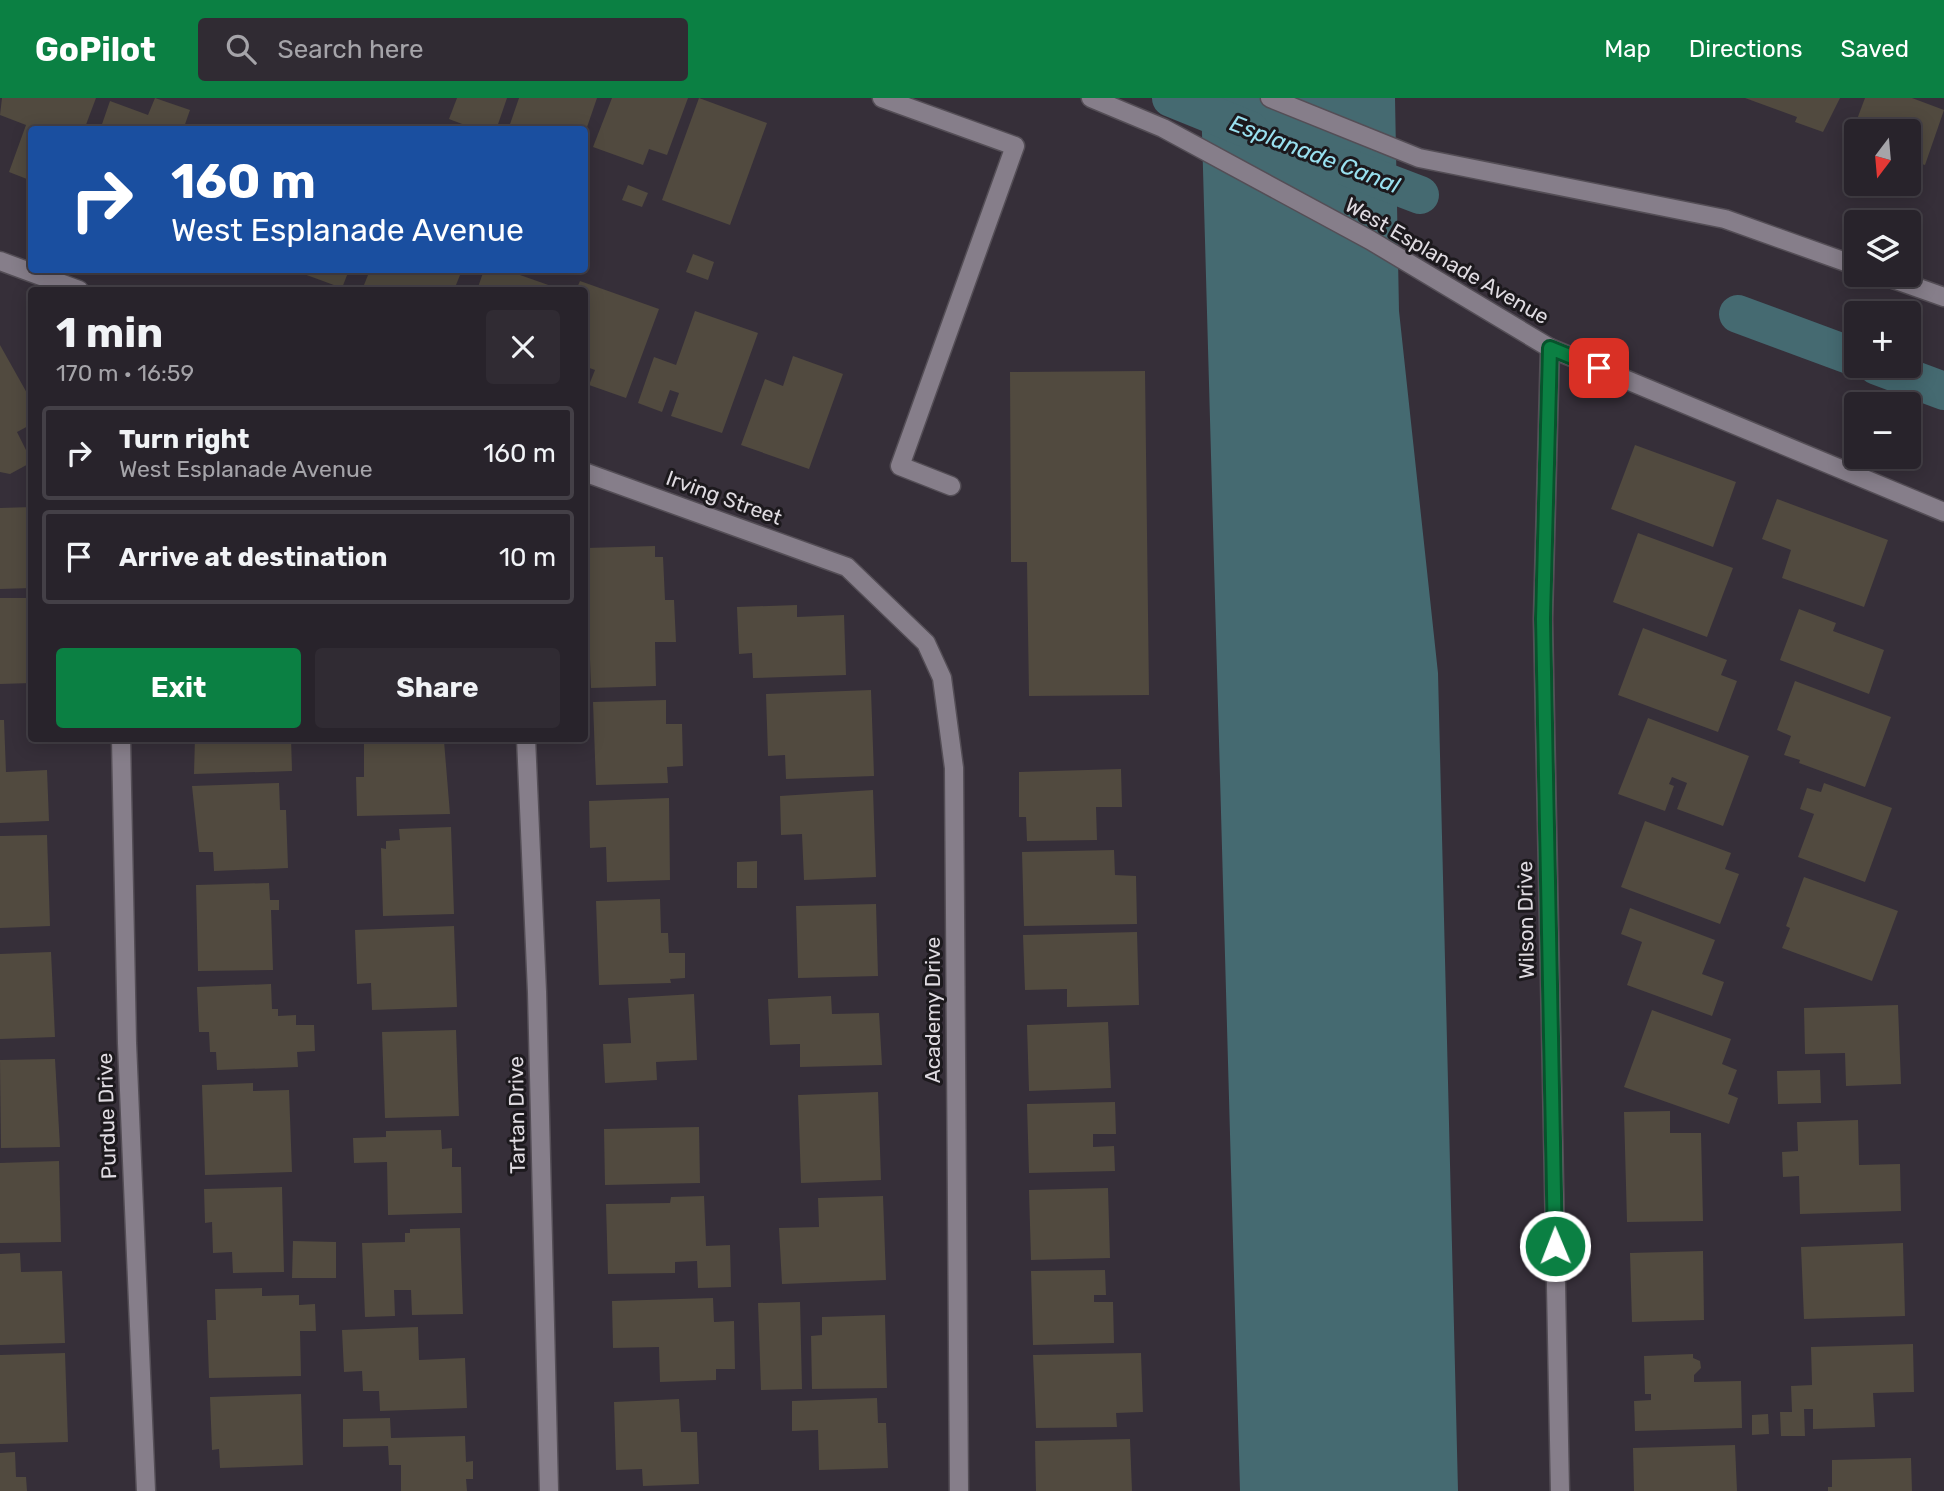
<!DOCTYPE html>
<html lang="en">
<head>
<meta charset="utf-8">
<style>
	body { margin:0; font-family:Rubik,sans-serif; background:#302b33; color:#f1f3f6; height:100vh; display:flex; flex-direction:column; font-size:26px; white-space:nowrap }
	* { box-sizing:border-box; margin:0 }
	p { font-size:23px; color:#a5a4a9 }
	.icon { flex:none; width:38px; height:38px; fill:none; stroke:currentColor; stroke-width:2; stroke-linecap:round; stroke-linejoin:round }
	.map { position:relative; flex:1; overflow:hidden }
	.side { position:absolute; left:28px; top:189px; width:560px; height:455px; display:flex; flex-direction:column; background:#28232b; border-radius:7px; box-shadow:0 4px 18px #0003,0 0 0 2px #444047 }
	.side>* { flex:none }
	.banner { position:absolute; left:28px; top:28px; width:560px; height:147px; border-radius:7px; box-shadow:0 4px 18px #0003,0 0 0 2px #444047; background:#1a4fa0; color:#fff; overflow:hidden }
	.needle { width:46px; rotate:196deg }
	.fabs { position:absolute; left:1844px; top:21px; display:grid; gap:14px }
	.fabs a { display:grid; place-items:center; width:77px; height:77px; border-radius:7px; background:#28232b; box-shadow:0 4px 18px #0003,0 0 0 2px #444047; font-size:35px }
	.pin { position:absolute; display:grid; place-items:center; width:60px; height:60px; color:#fff; margin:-30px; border-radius:14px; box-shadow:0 4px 10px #0006 }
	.me { position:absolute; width:77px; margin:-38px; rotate:359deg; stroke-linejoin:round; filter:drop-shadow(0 0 5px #0008) }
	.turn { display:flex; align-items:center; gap:24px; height:147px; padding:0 28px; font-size:32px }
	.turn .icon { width:91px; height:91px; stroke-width:2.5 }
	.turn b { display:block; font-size:49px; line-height:60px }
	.round { display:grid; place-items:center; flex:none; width:74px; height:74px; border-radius:7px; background:#302b33 }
	.head { display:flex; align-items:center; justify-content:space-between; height:119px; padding:0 28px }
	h1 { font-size:42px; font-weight:700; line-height:52px }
	.button { display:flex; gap:14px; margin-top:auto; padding:14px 28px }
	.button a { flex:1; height:80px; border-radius:7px; background:#0b8043; color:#fff; font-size:28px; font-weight:700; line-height:80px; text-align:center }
	.button a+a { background:#302b33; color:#f1f3f6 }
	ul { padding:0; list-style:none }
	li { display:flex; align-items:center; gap:21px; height:94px; margin:0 14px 10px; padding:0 14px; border:4px solid #444047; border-radius:7px }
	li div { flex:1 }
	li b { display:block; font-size:26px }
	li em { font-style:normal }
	header { display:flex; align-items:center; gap:42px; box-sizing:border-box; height:98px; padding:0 35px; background:#0b8043; color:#fff }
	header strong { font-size:33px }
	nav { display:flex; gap:38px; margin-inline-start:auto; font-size:24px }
	.search { width:490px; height:63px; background:#302b33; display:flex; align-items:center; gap:18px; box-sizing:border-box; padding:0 24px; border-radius:7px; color:#a5a4a9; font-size:26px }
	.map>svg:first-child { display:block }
	.water { fill:#456a71 }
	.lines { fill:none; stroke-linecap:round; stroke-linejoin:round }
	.canal { stroke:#456a71; stroke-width:38 }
	.building { fill:#514a3f }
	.service-casing { stroke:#544e56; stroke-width:21 }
	.minor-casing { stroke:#544e56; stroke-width:21 }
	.secondary-casing { stroke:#544e56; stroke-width:21 }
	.service { stroke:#867e8a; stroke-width:18 }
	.minor { stroke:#867e8a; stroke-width:18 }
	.secondary { stroke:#867e8a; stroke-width:18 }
	.route-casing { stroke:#07532c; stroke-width:18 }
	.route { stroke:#0b8043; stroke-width:12 }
	.labels { text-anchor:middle; stroke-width:6; stroke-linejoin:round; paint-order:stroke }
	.street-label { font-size:21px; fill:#dfdbe1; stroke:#1c191d }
	.water-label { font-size:23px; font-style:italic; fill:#99e0ef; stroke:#1c191d }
</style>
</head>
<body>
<header>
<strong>GoPilot</strong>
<div class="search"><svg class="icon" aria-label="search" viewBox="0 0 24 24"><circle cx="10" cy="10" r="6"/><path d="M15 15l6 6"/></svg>Search here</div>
<nav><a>Map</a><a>Directions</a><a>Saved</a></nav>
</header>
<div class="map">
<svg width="1944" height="1393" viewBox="0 0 1944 1393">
	<rect width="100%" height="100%" fill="#362f39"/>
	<polygon class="water" points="1201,0 1395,0 1399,213 1438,575 1458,1393 1240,1393"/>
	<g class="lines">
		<g class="canal">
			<polyline points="1171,0 1250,32"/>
			<polyline points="1349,70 1420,97"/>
			<polyline points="1738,216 1857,260"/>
			<polyline points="1877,268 1944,293"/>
		</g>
	</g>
	<g class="building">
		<polygon points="2,0 96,0 84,32 32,32 32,83 9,74 26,27 0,17"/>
		<polygon points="155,0 190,12 183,32 100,32 110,3 148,17"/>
		<polygon points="457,0 507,0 496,32 478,32 449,21"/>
		<polygon points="519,0 597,0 586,32 508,32"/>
		<polygon points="612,0 688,0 667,57 649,51 643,67 593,49"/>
		<polygon points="699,0 767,25 730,127 662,102"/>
		<polygon points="1745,0 1840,0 1823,34 1795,24 1797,19"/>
		<polygon points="1865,0 1912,0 1944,12 1925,67 1909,62 1909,33 1857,33 1857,43 1850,40"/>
		<polygon points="628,87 648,95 642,109 622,102"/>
		<polygon points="693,156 714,164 708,182 686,174"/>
		<polygon points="293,172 349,172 342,190"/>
		<polygon points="370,172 462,172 454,192 362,192"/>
		<polygon points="484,172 506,172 554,189 553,192 477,192"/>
		<polygon points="580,183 659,211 626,300 589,287 595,272 584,268 584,192 576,192"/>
		<polygon points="695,213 758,235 722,335 671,318 679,295 670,292 662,314 638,305 654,259 676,267"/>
		<polygon points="0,247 32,304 32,326 17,334 32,364 10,376 0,374"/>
		<polygon points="793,258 843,276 809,371 741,347 765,281 783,288"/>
		<polygon points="1145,273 1149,597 1029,598 1027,464 1011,464 1010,274"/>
		<polygon points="1635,347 1736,384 1713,449 1611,411"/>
		<polygon points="1777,401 1888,442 1864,509 1782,480 1791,452 1762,441"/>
		<polygon points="32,409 32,490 0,491 0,410"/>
		<polygon points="1638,435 1733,470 1707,539 1613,504"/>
		<polygon points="655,448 655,459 663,459 665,502 674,502 676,544 655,544 656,588 591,590 586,450"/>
		<polygon points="0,500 32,500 32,585 0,586"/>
		<polygon points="797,507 797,519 844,517 846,577 753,580 752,555 739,556 737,509"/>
		<polygon points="1799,511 1836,525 1833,533 1884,552 1869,596 1780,562"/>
		<polygon points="1643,530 1727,562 1721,577 1737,583 1718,634 1618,597"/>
		<polygon points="1795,583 1891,619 1865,689 1799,665 1800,662 1784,657 1791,638 1777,632"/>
		<polygon points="871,592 874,678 786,681 785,657 768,658 766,596"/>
		<polygon points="666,602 666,626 682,626 683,668 667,669 668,685 596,687 593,604"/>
		<polygon points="1648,620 1749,658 1723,728 1677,711 1687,685 1672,679 1669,686 1674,688 1665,713 1618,696"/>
		<polygon points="0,622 4,622 6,674 47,672 49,723 0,725"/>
		<polygon points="195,640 291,640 292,673 194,676"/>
		<polygon points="377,640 444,643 450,716 357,718 356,679 364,679 364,646 377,645"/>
		<polygon points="1121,671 1122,709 1096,709 1097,742 1027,743 1026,719 1019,719 1019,674"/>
		<polygon points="279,685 280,712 286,712 288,770 214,773 213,754 199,754 192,688"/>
		<polygon points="1824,685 1892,710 1865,784 1798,759 1814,716 1800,711 1807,690 1821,694"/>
		<polygon points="873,692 876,779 804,782 802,736 781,737 780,698"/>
		<polygon points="669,700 670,782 607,784 606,749 590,750 589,703"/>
		<polygon points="1645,723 1731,755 1725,771 1739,776 1720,826 1621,789"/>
		<polygon points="451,729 454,816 383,818 381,750 386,751 386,743 400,742 399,731"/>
		<polygon points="47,737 50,828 0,830 0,738"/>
		<polygon points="1114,752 1115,777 1136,778 1137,826 1024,828 1022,754"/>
		<polygon points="757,763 757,790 737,790 737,764"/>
		<polygon points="1804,779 1898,813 1872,883 1782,850 1790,830 1786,828"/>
		<polygon points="269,785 270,802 279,802 279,812 271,812 273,872 198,873 196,787"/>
		<polygon points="660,801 661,835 668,835 669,855 685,855 685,880 670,881 671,885 599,887 596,803"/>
		<polygon points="876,806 878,878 798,880 796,808"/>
		<polygon points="1630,810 1715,842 1702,876 1724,884 1712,918 1627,887 1642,844 1621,836"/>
		<polygon points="454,828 457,909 372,912 371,885 357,886 355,832"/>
		<polygon points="1137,834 1139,907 1067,909 1067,891 1025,892 1023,837"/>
		<polygon points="51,854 55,939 0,941 0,856"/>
		<polygon points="271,886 272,911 278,911 278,918 296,917 296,927 314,927 315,953 297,954 298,969 217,972 216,954 210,954 209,934 199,934 197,889"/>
		<polygon points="694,896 697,962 656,964 657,982 605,985 603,946 631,945 628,900"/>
		<polygon points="831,898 832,916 879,915 882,967 800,969 800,946 770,947 768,901"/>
		<polygon points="1898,907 1901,986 1846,988 1845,955 1805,956 1804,910"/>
		<polygon points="1652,912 1731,941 1722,966 1737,972 1728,996 1738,1000 1729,1026 1624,989"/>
		<polygon points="1108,924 1111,990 1029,993 1027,927"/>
		<polygon points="456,932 459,1018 385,1020 382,934"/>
		<polygon points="55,961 60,1049 1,1050 0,962"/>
		<polygon points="1820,972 1821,1005 1778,1006 1777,973"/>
		<polygon points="253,985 253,993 289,992 292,1074 205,1077 202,987"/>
		<polygon points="878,994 881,1082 801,1085 798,997"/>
		<polygon points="1115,1004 1116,1036 1093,1036 1093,1049 1114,1048 1115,1073 1029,1075 1027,1006"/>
		<polygon points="1670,1013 1670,1035 1701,1035 1703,1123 1627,1124 1624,1014"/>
		<polygon points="1858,1022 1859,1067 1900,1066 1901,1113 1800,1116 1799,1078 1783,1079 1782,1054 1798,1053 1797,1024"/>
		<polygon points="699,1029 700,1085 605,1087 604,1031"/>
		<polygon points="441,1032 442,1051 452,1050 452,1069 461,1069 462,1115 388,1117 387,1064 354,1065 353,1040 386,1039 386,1033"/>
		<polygon points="59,1063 61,1144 0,1145 0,1065"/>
		<polygon points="282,1089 284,1174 233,1175 232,1154 213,1155 212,1124 205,1125 204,1091"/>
		<polygon points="1108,1090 1110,1160 1031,1162 1029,1092"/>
		<polygon points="704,1098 706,1148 730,1147 731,1189 698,1190 697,1163 675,1164 675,1175 608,1176 606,1106 670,1105 671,1099"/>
		<polygon points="883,1098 886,1182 782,1186 779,1130 819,1129 818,1100"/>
		<polygon points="460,1130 463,1216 412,1217 411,1192 394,1192 395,1218 365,1219 362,1145 405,1144 405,1135 410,1135 410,1131"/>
		<polygon points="293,1143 336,1144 336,1180 292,1180"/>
		<polygon points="1903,1145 1905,1218 1804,1221 1801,1149"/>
		<polygon points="1703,1153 1704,1222 1632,1224 1630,1155"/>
		<polygon points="20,1155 21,1174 62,1173 65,1245 0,1247 0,1156"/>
		<polygon points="1105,1172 1106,1197 1094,1197 1094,1204 1113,1204 1114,1245 1033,1247 1031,1173"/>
		<polygon points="262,1190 262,1198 299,1197 299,1207 315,1206 316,1233 300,1233 301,1278 209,1280 207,1222 216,1222 215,1191"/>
		<polygon points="713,1200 714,1224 734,1223 735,1271 716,1271 716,1282 660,1284 659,1249 613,1250 612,1203"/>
		<polygon points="800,1204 802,1291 761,1292 758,1205"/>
		<polygon points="885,1217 887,1290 812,1291 811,1238 822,1237 822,1219"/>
		<polygon points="418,1229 419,1262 465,1260 467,1310 380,1313 379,1293 363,1293 362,1273 344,1274 342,1232"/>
		<polygon points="1913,1246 1914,1294 1873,1295 1875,1329 1813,1331 1813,1311 1804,1311 1805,1338 1781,1338 1780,1314 1792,1314 1791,1288 1812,1287 1811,1249"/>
		<polygon points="65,1255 68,1344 0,1346 0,1257"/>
		<polygon points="1141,1255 1143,1314 1116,1315 1117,1329 1036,1330 1033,1257"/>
		<polygon points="1693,1256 1693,1260 1700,1263 1701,1270 1694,1277 1694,1284 1741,1283 1742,1330 1635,1333 1634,1303 1651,1302 1651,1296 1645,1296 1644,1258"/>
		<polygon points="301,1296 303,1367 220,1370 219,1351 212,1352 210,1299"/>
		<polygon points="877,1300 878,1325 886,1325 888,1370 819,1372 818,1332 792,1333 792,1303"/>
		<polygon points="679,1301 681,1334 697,1334 699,1386 643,1388 642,1371 616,1372 614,1304"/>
		<polygon points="1768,1316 1769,1336 1752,1337 1752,1317"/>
		<polygon points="390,1320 391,1340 465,1338 466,1364 473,1363 473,1381 466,1381 467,1393 401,1393 401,1367 389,1367 388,1348 343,1349 343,1321"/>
		<polygon points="1130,1341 1132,1393 1036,1393 1035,1343"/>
		<polygon points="1735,1347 1737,1393 1634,1393 1633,1350"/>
		<polygon points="15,1354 16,1379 26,1379 27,1393 0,1393 0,1355"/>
		<polygon points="1911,1360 1912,1393 1828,1393 1828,1389 1832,1389 1832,1362"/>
	</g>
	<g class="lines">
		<g class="service-casing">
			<polyline id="service" points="882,0 1015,48 900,368 951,388"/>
		</g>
		<g class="minor-casing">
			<g id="minor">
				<polyline points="0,163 79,192"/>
				<polyline points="1550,250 1543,521 1560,1393"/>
				<polyline points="584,374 847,469 926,545 942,580 954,670 959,1393"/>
				<polyline points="121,640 127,945 146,1393"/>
				<polyline points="526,640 537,894 549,1393"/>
			</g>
		</g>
		<g class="secondary-casing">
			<g id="secondary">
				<polyline points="1091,0 1163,30 1370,142 1550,250 1944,414"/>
				<polyline points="1270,0 1419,60 1725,121 1857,168"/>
				<polyline points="1882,177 1944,199"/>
			</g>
		</g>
		<use href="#service" class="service"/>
		<use href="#minor" class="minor"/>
		<use href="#secondary" class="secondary"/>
	</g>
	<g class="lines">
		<g class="route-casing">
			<polyline id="route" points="1555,1148 1543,521 1550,250 1599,270"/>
		</g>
		<use href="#route" class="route"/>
	</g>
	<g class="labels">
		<g class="street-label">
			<text transform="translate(1447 163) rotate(30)" y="7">West Esplanade Avenue</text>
			<text transform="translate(724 400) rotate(20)" y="7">Irving Street</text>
			<text transform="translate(1526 822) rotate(-91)" y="7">Wilson Drive</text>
			<text transform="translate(933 912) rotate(-90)" y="7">Academy Drive</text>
			<text transform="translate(517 1017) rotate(-91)" y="7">Tartan Drive</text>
			<text transform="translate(107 1018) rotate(-92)" y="7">Purdue Drive</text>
		</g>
		<g class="water-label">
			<text transform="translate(1315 56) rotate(21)" y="8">Esplanade Canal</text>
		</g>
	</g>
</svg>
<div class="fabs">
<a><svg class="needle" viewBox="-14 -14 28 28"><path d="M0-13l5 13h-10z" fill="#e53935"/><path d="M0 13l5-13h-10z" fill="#a5a4a9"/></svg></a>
<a><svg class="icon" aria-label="layers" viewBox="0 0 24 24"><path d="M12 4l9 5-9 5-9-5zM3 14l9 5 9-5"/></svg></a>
<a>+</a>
<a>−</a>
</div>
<div class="pin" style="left:1599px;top:270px;background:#d93025"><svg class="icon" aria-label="arrive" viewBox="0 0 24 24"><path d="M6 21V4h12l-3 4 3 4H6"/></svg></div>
<svg class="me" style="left:1555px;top:1148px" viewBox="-20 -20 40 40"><circle r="17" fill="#0b8043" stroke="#fff" stroke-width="3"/><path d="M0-11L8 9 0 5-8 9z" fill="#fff"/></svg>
<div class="banner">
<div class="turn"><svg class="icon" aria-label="right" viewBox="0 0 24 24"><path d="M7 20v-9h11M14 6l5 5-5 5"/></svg><div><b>160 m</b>West Esplanade Avenue</div></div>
</div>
<section class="side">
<div class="head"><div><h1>1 min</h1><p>170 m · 16:59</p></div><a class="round"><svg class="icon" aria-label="close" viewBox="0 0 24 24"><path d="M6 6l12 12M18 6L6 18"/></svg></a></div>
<ul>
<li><svg class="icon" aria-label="right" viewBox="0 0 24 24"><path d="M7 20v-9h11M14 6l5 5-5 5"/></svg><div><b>Turn right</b><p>West Esplanade Avenue</p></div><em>160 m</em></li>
<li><svg class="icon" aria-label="arrive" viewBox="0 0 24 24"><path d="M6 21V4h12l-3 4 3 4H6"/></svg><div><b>Arrive at destination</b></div><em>10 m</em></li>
</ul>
<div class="button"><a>Exit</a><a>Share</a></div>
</section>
</div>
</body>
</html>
